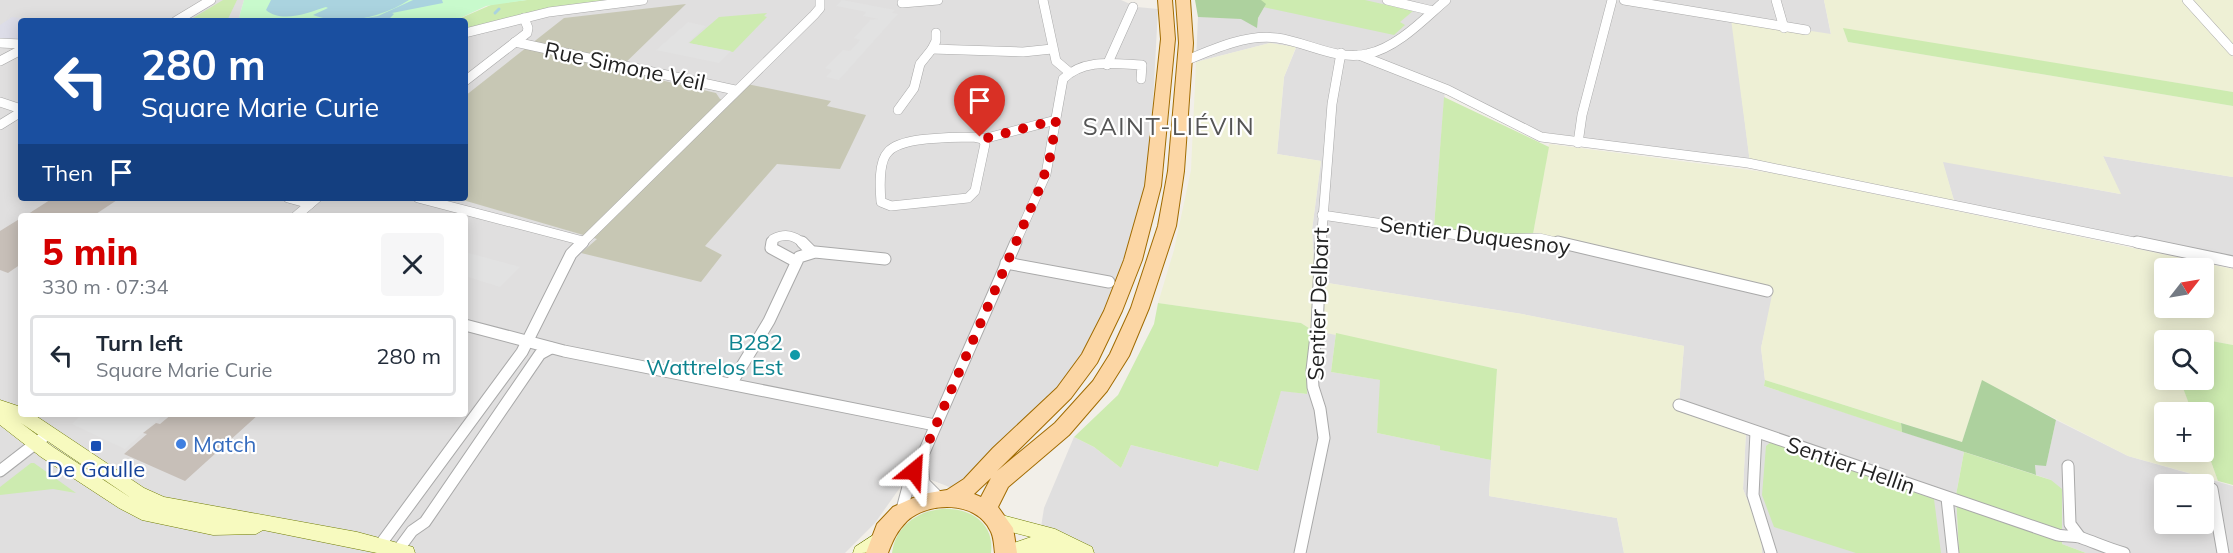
<!DOCTYPE html>
<html lang="en">
<head>
<meta charset="utf-8">
<style>
	body { margin:0; font-family:Mulish,sans-serif; background:#f6f6f7; color:#1f2937; height:100vh; display:flex; flex-direction:column; font-size:22px; white-space:nowrap }
	* { box-sizing:border-box; margin:0 }
	p { font-size:20px; color:#747a83 }
	.icon { flex:none; width:33px; height:33px; fill:none; stroke:currentColor; stroke-width:2; stroke-linecap:round; stroke-linejoin:round }
	.map { position:relative; flex:1; overflow:hidden }
	.side { position:absolute; left:18px; top:213px; width:450px; height:204px; display:flex; flex-direction:column; background:#fff; border-radius:6px; box-shadow:0 3px 15px #0003 }
	.side>* { flex:none }
	.top-card { position:absolute; left:18px; top:18px; width:450px; height:183px; border-radius:6px; box-shadow:0 3px 15px #0003; background:#1a4fa0; color:#fff; overflow:hidden }
	.needle { width:39px; rotate:59deg }
	.controls { position:absolute; left:2154px; top:258px; display:grid; gap:12px }
	.controls a { display:grid; place-items:center; width:60px; height:60px; border-radius:6px; background:#fff; box-shadow:0 3px 15px #0003; font-size:30px }
	.pin { position:absolute; display:grid; place-items:center; width:51px; height:51px; color:#fff; margin:-62px -26px; border-radius:50% 50% 50% 0; rotate:-45deg; box-shadow:0 0 6px #0007 }
	.pin .icon { rotate:45deg }
	.me { position:absolute; width:66px; margin:-33px; rotate:27deg; stroke-linejoin:round; filter:drop-shadow(0 0 4px #0008) }
	.turn { display:flex; align-items:center; gap:21px; height:126px; padding:0 24px; font-size:27px }
	.turn .icon { width:78px; height:78px; stroke-width:2.5 }
	.turn b { display:block; font-size:42px; line-height:51px }
	.then { display:flex; align-items:center; height:57px; padding:0 24px; background:#0003; gap:12px; font-size:22px }
	.round { display:grid; place-items:center; flex:none; width:63px; height:63px; border-radius:6px; background:#f6f6f7 }
	.head { display:flex; align-items:center; justify-content:space-between; height:102px; padding:0 24px }
	h1 { font-size:36px; font-weight:800; line-height:45px; color:#d40000 }
	ul { padding:0; list-style:none }
	li { display:flex; align-items:center; gap:18px; height:81px; margin:0 12px 9px; padding:0 12px; border:3px solid #e0e1e3; border-radius:6px }
	li div { flex:1 }
	li b { display:block; font-size:22px }
	li em { font-style:normal }
	.map>svg:first-child { display:block }
	.residential { fill:#e0dfdf; fill-rule:evenodd }
	.construction { fill:#c7c7b4 }
	.farmland { fill:#eef0d5; fill-rule:evenodd }
	.grass { fill:#cdebb0 }
	.forest { fill:#add19e }
	.park { fill:#c8facc }
	.parking { fill:#e2e2e2 }
	.plaza { fill:#dddde8 }
	.water { fill:#aad3df }
	.lines { fill:none; stroke-linecap:round; stroke-linejoin:round }
	.stream { stroke:#aad3df; stroke-width:3 }
	.building { fill:#c7bfb8 }
	.street-far1-casing { stroke:#a9a9a9; stroke-width:10 }
	.street-casing { stroke:#a9a9a9; stroke-width:13 }
	.secondary-casing { stroke:#707d05; stroke-width:1 }
	.primary-casing { stroke:#a06b00; stroke-width:2 }
	.street-far1 { stroke:#fff; stroke-width:9 }
	.street { stroke:#fff; stroke-width:11 }
	.secondary { fill:#f7fabf; fill-rule:evenodd }
	.primary { fill:#fcd6a4; fill-rule:evenodd }
	.route { stroke:#d40000; stroke-width:10; stroke-dasharray:0 18 }
	.culture-dot { fill:#0f9aa8; stroke:#fff; stroke-width:2 }
	.shop-dot { fill:#3f7fe0; stroke:#fff; stroke-width:2 }
	.transit-dot { fill:#1a4fb4; stroke:#fff; stroke-width:2 }
	.labels { text-anchor:middle; stroke-width:4.5; stroke-linejoin:round; paint-order:stroke }
	.street-label { font-size:22px; fill:#222; stroke:#fff }
	.culture-label { font-size:22px; fill:#0d838f; stroke:#fff; text-anchor:end }
	.shop-label { font-size:22px; fill:#366cbe; stroke:#fff; text-anchor:start }
	.transit-label { font-size:22px; fill:#164399; stroke:#fff }
	.neighbourhood-label { font-size:24px; letter-spacing:1.5px; fill:#555; stroke:#fff }
</style>
</head>
<body>
<div class="map">
<svg width="2233" height="553" viewBox="0 0 2233 553">
	<rect width="100%" height="100%" fill="#f2efe9"/>
	<g class="residential">
		<path d="M0,0H244L238,21H21V198H465V31L623,0H1121L1137,7L1158,9L1149,176L1129,251L1102,321L1076,369L957,490L911,472L875,523L845,553H0ZM21,216H465V414H21Z"/>
		<polygon points="1261,0 1824,0 1831,35 1732,19 1750,163 1529,130 1445,90 1434,227 1533,234 1774,290 1761,348 1765,380 1764,386 1964,452 1956,495 1959,553 1762,553 1761,535 1743,489 1746,432 1679,405 1684,346 1522,314 1315,281 1312,230 1321,161 1277,154 1284,77 1296,48 1270,43 1196,62 1198,17 1258,18 1266,4"/>
		<polygon points="2103,156 2233,177 2233,268 1955,204 1942,161 2120,194"/>
		<polygon points="1312,330 1336,333 1331,372 1381,380 1377,433 1441,446 1441,450 1491,460 1489,496 1617,518 1624,553 1034,553 1037,552 1044,508 1074,437 1094,447 1121,468 1131,445 1218,467 1220,461 1258,471 1281,390 1306,394"/>
		<path d="M2056,420L2128,456L2233,486V553H2086L2062,544L2063,533L2051,480L2036,475L2035,465H2046ZM2164,484H2204V524H2164Z"/>
	</g>
	<polygon class="construction" points="686,4 618,70 716,93 720,99 731,102 747,84 831,101 827,106 866,115 840,169 777,164 705,246 722,255 701,282 581,253 597,239 456,198 465,198 465,96 564,18"/>
	<g class="farmland">
		<polygon points="1824,0 2233,0 2233,92 1844,29 1848,42 2233,106 2233,177 2103,156 2121,194 1943,162 1955,204 1750,163 1731,19 1831,34"/>
		<polygon points="1270,43 1296,47 1284,77 1277,154 1321,161 1312,230 1315,281 1522,314 1684,346 1679,405 1746,431 1743,489 1761,535 1762,553 1624,553 1617,518 1489,496 1497,369 1312,330 1301,323 1158,303 1174,250 1191,170 1196,62"/>
		<path d="M1549,144L1780,174L2233,269V345L2158,331L2164,345V380H2180L2192,412H2164V452H2204V442L2218,481L2128,456L1982,381L1962,442L1765,380L1761,348L1773,290L1533,234ZM2164,268H2204V308H2164Z"/>
	</g>
	<g class="grass">
		<polygon points="223,0 237,0 227,21 188,21"/>
		<polygon points="527,0 623,0 465,30 465,21 454,21 493,4"/>
		<polygon points="1260,0 1365,0 1413,11 1400,22 1405,25 1394,35 1263,7"/>
		<polygon points="767,13 764,16 767,17 733,52 689,43 719,17"/>
		<polygon points="1843,28 2233,92 2233,106 1848,42"/>
		<polygon points="1444,97 1549,147 1533,234 1484,235 1434,227"/>
		<polygon points="1158,303 1301,323 1312,330 1307,394 1281,391 1258,471 1220,461 1218,467 1131,445 1121,468 1094,447 1074,437 1118,395 1154,324"/>
		<polygon points="2158,331 2233,345 2233,485 2218,481 2204,442 2204,412 2192,412 2180,380 2204,380 2204,340 2164,340 2164,345"/>
		<polygon points="1336,333 1497,369 1491,460 1440,450 1440,446 1377,433 1380,380 1331,372"/>
		<polygon points="1765,380 1901,423 1902,432 1764,386"/>
		<polygon points="1771,442 1934,499 1941,553 1856,553 1774,527 1762,495 1766,446"/>
		<polygon points="1964,452 2051,480 2062,489 2062,544 2086,553 1959,553 1956,495"/>
		<polygon points="31,463 34,463 76,493 53,489 0,495 0,487"/>
		<path d="M942,509C969,507 995,523 991,553H892C895,527 917,511 942,509Z"/>
	</g>
	<g class="forest">
		<polygon points="1195,0 1261,0 1266,4 1258,18 1257,28 1241,19 1198,17"/>
		<polygon points="1982,380 2056,420 2046,466 2035,465 2036,475 1902,432 1901,423 1962,442"/>
	</g>
	<polygon class="park" points="244,0 527,0 486,6 454,21 238,21"/>
	<g class="parking">
		<polygon points="842,0 895,10 892,13 898,14 839,80 826,77 832,70 825,68 843,50 850,51 860,40 854,38 870,20 878,19 863,16 866,12 836,6"/>
		<polygon points="688,22 706,26 688,43 731,51 719,63 656,50"/>
		<polygon points="465,252 520,267 500,287 465,276"/>
		<polygon points="82,414 165,414 125,449 72,424"/>
	</g>
	<polygon class="plaza" points="12,17 30,19 21,21 21,42 0,40 0,25"/>
	<g class="water">
		<path d="M271,0H409C383,17 343,27 313,15L328,8L326,7C310,12 282,24 266,10Z"/>
		<polygon points="413,0 442,0 443,3 392,13 394,14 387,21 348,21 378,16"/>
	</g>
	<g class="lines">
		<polyline class="stream" points="495,13 499,9"/>
	</g>
	<g class="building">
		<polygon points="53,198 120,198 93,216 25,216"/>
		<polygon points="21,218 21,264 8,273 0,270 0,231"/>
		<polygon points="172,414 259,414 185,481 124,454 147,434 143,433 156,423 160,424"/>
	</g>
	<g class="lines">
		<g class="street-far1-casing">
			<g id="street-far1">
				<polyline points="1043,0 1056,61 1069,72"/>
				<polyline points="1387,0 1433,11"/>
				<polyline points="1624,0 1806,30"/>
				<polyline points="1776,0 1784,28"/>
				<polyline points="2187,0 2233,51"/>
				<polyline points="902,3 938,0"/>
				<polyline points="176,21 211,0"/>
				<polyline points="465,33 549,12 643,0"/>
				<polyline points="936,33 936,41 932,49 1023,52 1052,49"/>
				<polyline points="515,42 735,90"/>
				<polyline points="0,43 21,44"/>
				<polyline points="1359,55 1448,90 1541,137 1748,163 2144,244"/>
				<polyline points="0,61 21,50"/>
				<path d="M1185,61C1213,49 1246,34 1277,38C1307,42 1337,61 1367,54C1397,48 1424,19 1446,0"/>
				<polyline points="1107,65 1133,7"/>
				<polyline points="465,81 527,33 528,28 524,18"/>
				<polyline points="0,102 21,109"/>
				<polyline points="898,110 914,88 920,64 932,49"/>
				<polyline points="0,125 21,112"/>
				<path d="M974,137L983,139L985,144L975,191L968,198L891,206L881,202C880,189 878,162 888,152C902,136 953,138 974,137Z"/>
				<polyline points="983,139 1056,120"/>
				<polyline points="1578,143 1582,115 1612,0"/>
				<polyline points="288,198 310,204"/>
				<polyline points="418,198 583,241"/>
				<polyline points="1322,215 1485,239 1539,238 1564,244"/>
				<polyline points="296,216 317,198"/>
				<polyline points="581,244 814,15 820,8 820,0"/>
				<path d="M772,244L773,239C785,233 794,235 804,244"/>
				<path d="M1015,244L1046,174L1063,79C1084,58 1115,64 1142,65L1141,79"/>
				<polyline points="1321,244 1332,104 1341,53"/>
			</g>
		</g>
		<g class="street-casing">
			<g id="street">
				<polyline points="772,242 771,248 795,261"/>
				<polyline points="802,242 812,252"/>
				<polyline points="1558,242 1767,291"/>
				<polyline points="2137,242 2233,262"/>
				<polyline points="1006,263 1109,282"/>
				<polyline points="465,325 564,351 935,425"/>
				<polyline points="731,384 769,321 799,257 815,252 885,259"/>
				<path d="M1679,405L2058,535C2066,537 2075,535 2082,538C2096,543 2109,549 2124,553"/>
				<polyline points="1756,432 1753,495 1771,553"/>
				<polyline points="922,463 924,483 939,498"/>
				<polyline points="2068,466 2070,524 2079,536"/>
				<polyline points="0,471 49,433"/>
				<polyline points="2212,489 2223,553"/>
				<polyline points="1947,498 1953,553"/>
				<polyline points="901,513 911,476 922,457 1016,242"/>
				<polyline points="380,545 522,352 571,254 583,242"/>
				<polyline points="398,550 412,531 425,522 540,354 551,348"/>
				<polyline points="1300,553 1324,438 1320,409 1313,387 1312,370 1317,327 1321,242"/>
			</g>
		</g>
		<g class="secondary-casing">
			<g id="secondary">
				<path d="M0,400L21,407V414H33L144,488L164,497L357,532L413,547L415,553H377L263,530L256,534L213,535L142,520L119,508L41,457L0,425ZM21,423L131,498L53,447Z"/>
				<polygon points="998,514 1055,529 1092,547 1094,553 1000,553 1002,547 1031,537 992,527 989,522 992,517"/>
				<path d="M881,530L887,533L890,538C882,553 869,553 853,553L855,547Z"/>
			</g>
		</g>
		<g class="primary-casing">
			<path id="primary" d="M1158,0H1172L1175,39L1161,186L1142,260L1122,311L1097,363L1071,398L997,471L1055,423L1093,381L1110,354L1131,308L1158,226L1168,171L1179,43L1176,0H1190L1193,43L1184,171L1176,226L1149,308L1129,356L1107,391L1069,435L1008,487L998,507L1013,528L1017,553H995C994,546 994,536 990,530C976,501 929,501 907,521C897,531 893,540 888,553H866L877,524L893,507L922,494L947,490L964,479L993,448L1057,388L1082,354L1104,311L1124,260L1145,186L1161,39ZM991,478L981,497L974,494Z"/>
		</g>
		<use href="#street-far1" class="street-far1"/>
		<use href="#street" class="street"/>
		<use href="#secondary" class="secondary"/>
		<use href="#primary" class="primary"/>
	</g>
	<g class="lines">
		<polyline class="route" points="914,471 922,457 1041,185 1051,154 1056,120 983,139 980,137"/>
	</g>
	<circle class="culture-dot" cx="795" cy="355" r="6"/>
	<circle class="shop-dot" cx="181" cy="444" r="6"/>
	<rect class="transit-dot" x="90" y="440" width="12" height="12" rx="3"/>
	<g class="labels">
		<g class="street-label">
			<text transform="translate(625 66) rotate(12)" y="8">Rue Simone Veil</text>
			<text transform="translate(1475 235) rotate(7)" y="8">Sentier Duquesnoy</text>
			<text transform="translate(1318 304) rotate(-88)" y="8">Sentier Delbart</text>
			<text transform="translate(1851 465) rotate(19)" y="8">Sentier Hellin</text>
		</g>
		<g class="culture-label">
			<text x="783" y="350">B282<tspan x="783" dy="25">Wattrelos Est</tspan></text>
		</g>
		<g class="shop-label">
			<text x="193" y="452">Match</text>
		</g>
		<g class="transit-label">
			<text x="96" y="477">De Gaulle</text>
		</g>
		<g class="neighbourhood-label">
			<text x="1169" y="135">SAINT-LIÉVIN</text>
		</g>
	</g>
</svg>
<div class="controls">
<a><svg class="needle" viewBox="-14 -14 28 28"><path d="M0-13l5 13h-10z" fill="#e53935"/><path d="M0 13l5-13h-10z" fill="#747a83"/></svg></a>
<a><svg class="icon" aria-label="search" viewBox="0 0 24 24"><circle cx="10" cy="10" r="6"/><path d="M15 15l6 6"/></svg></a>
<a>+</a>
<a>−</a>
</div>
<div class="pin" style="left:980px;top:137px;background:#d93025"><svg class="icon" aria-label="arrive" viewBox="0 0 24 24"><path d="M6 21V4h12l-3 4 3 4H6"/></svg></div>
<svg class="me" style="left:914px;top:471px" viewBox="-20 -20 40 40"><path d="M0-17L14 15 0 8-14 15z" fill="#d40000" stroke="#fff" stroke-width="4"/></svg>
<div class="top-card">
<div class="turn"><svg class="icon" aria-label="left" viewBox="0 0 24 24"><path d="M17 20v-9H6M10 6l-5 5 5 5"/></svg><div><b>280 m</b>Square Marie Curie</div></div>
<div class="then">Then<svg class="icon" aria-label="arrive" viewBox="0 0 24 24"><path d="M6 21V4h12l-3 4 3 4H6"/></svg></div>
</div>
<section class="side">
<div class="head"><div><h1>5 min</h1><p>330 m · 07:34</p></div><a class="round"><svg class="icon" aria-label="close" viewBox="0 0 24 24"><path d="M6 6l12 12M18 6L6 18"/></svg></a></div>
<ul>
<li><svg class="icon" aria-label="left" viewBox="0 0 24 24"><path d="M17 20v-9H6M10 6l-5 5 5 5"/></svg><div><b>Turn left</b><p>Square Marie Curie</p></div><em>280 m</em></li>
</ul>
</section>
</div>
</body>
</html>
